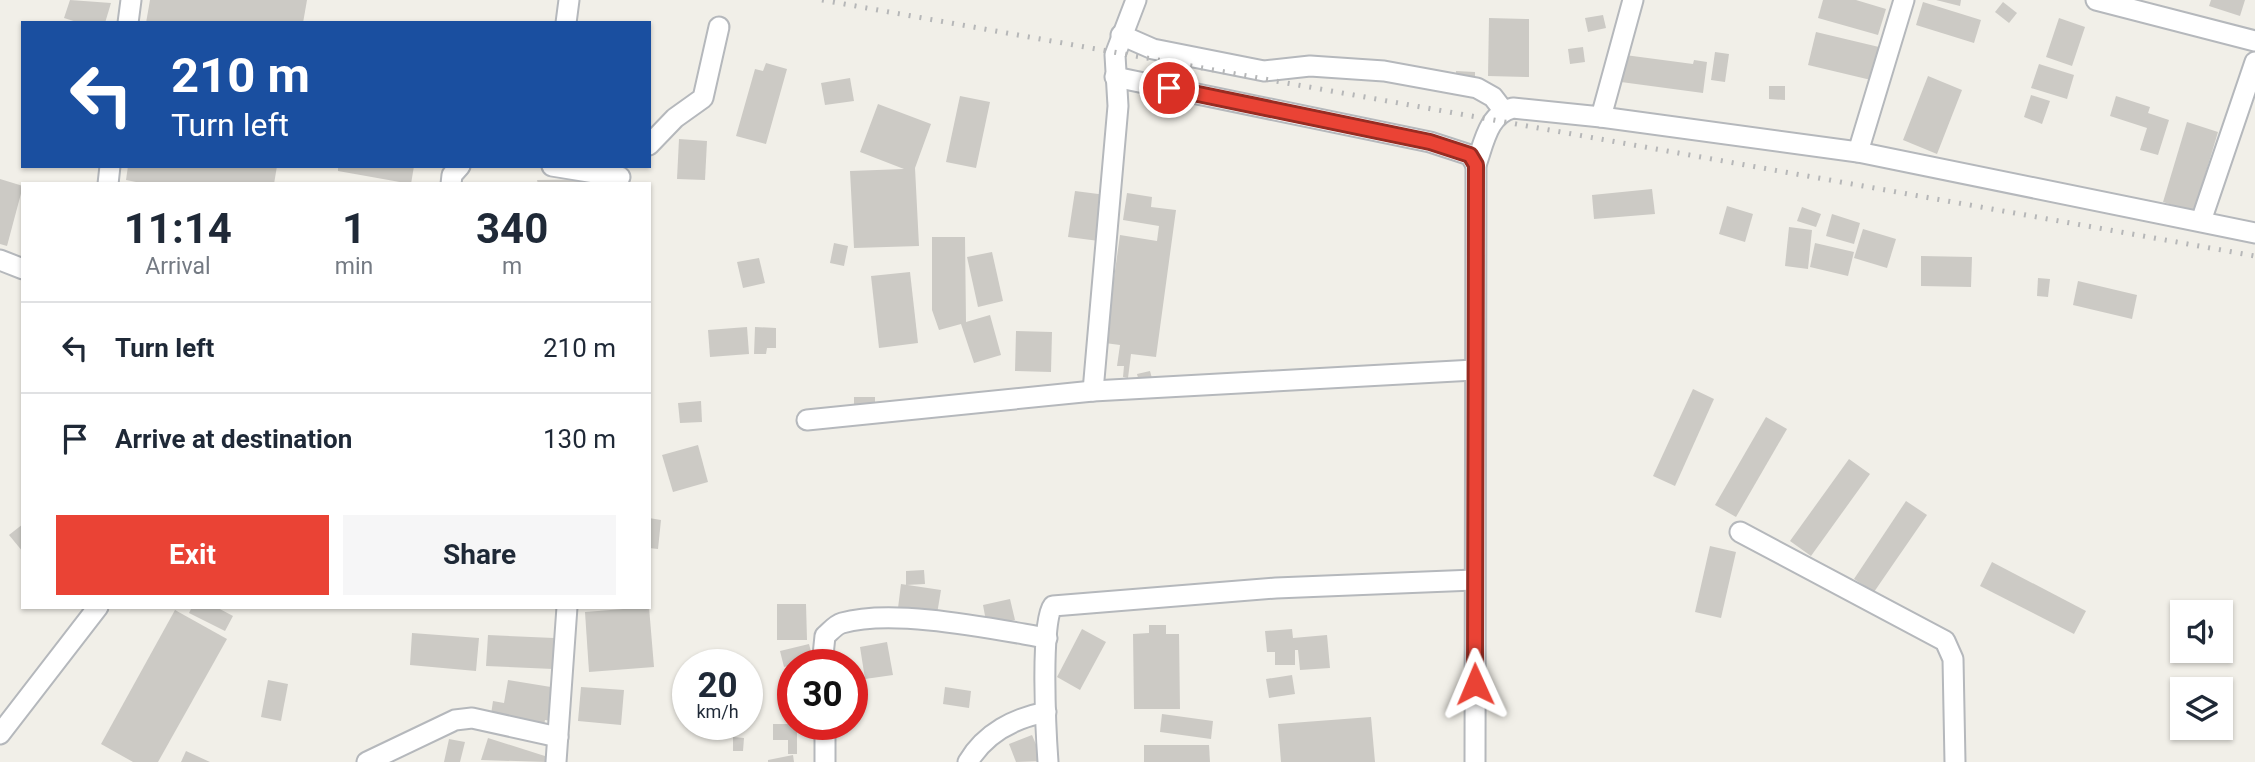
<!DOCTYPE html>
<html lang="en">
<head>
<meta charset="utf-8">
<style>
	body { margin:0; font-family:Roboto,sans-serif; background:#f6f6f7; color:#1f2937; height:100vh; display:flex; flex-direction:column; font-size:26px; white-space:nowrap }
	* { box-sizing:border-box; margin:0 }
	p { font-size:23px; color:#747a83 }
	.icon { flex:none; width:38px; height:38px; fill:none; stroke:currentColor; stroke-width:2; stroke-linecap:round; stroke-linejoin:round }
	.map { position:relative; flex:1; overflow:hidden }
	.drawer { position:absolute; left:21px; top:182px; width:630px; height:427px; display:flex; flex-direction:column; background:#fff; border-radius:0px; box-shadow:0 2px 5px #0004 }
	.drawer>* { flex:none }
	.guide { position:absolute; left:21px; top:21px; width:630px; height:147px; border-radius:0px; box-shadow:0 2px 5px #0004; background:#1a4fa0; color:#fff; overflow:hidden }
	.controls { position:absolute; left:2170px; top:600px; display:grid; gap:14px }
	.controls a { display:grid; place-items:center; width:63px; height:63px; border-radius:0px; background:#fff; box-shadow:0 2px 5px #0004; font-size:35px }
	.speed { position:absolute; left:672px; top:649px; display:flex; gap:14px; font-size:35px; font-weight:700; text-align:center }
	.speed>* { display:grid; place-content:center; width:91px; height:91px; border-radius:50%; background:#fff; box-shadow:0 2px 5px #0004; line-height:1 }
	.speed small { font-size:18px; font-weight:400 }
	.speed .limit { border:10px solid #d22; background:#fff; color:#111 }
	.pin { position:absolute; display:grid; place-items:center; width:60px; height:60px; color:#fff; margin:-30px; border:4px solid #fff; border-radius:50%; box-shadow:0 2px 7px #0007 }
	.me { position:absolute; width:77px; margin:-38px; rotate:359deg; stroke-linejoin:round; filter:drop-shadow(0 0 5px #0008) }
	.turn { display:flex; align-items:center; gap:24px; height:147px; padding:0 35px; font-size:32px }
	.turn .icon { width:91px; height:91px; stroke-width:2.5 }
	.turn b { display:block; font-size:49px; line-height:60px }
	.eta { display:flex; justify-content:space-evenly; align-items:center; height:119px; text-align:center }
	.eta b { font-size:42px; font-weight:700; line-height:49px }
	.primary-button { display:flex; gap:14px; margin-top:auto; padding:14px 35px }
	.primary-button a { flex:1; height:80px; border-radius:0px; background:#ea4335; color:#fff; font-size:28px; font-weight:700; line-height:80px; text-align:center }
	.primary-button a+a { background:#f6f6f7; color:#1f2937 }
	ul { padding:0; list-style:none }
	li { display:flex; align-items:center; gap:21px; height:91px; padding:0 35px; border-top:2px solid #e0e1e3 }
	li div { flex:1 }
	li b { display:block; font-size:26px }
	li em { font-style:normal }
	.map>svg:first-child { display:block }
	.building { fill:#cccac5 }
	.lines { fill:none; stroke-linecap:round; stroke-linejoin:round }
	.minor-casing { stroke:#b5b8bc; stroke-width:23 }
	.minor { stroke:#fff; stroke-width:19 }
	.rail { stroke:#b6b7b8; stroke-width:5; stroke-dasharray:2 9; stroke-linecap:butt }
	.route-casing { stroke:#982c22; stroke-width:18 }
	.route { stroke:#ea4335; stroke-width:12 }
</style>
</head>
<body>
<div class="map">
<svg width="2255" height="762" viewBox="0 0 2255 762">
	<rect width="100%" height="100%" fill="#f1efe8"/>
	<g class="building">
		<polygon points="70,0 111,3 105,23 80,23 64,18"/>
		<polygon points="150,0 307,0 303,23 146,23"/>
		<polygon points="1823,0 1856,0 1886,9 1878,35 1818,18"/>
		<polygon points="1936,0 1961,0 1960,6"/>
		<polygon points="2211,0 2245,0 2240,16 2209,6"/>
		<polygon points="1923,2 1981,20 1974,43 1916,25"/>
		<polygon points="2003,2 2017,13 2009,23 1995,12"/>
		<polygon points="1603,15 1606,28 1588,32 1585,18"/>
		<polygon points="1489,18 1529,19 1529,77 1488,76"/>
		<polygon points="2059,18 2085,27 2072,66 2046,57"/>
		<polygon points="1816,32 1879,47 1871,80 1808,65"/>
		<polygon points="1583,47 1585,62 1570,64 1568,49"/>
		<polygon points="1715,52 1729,54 1725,82 1711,80"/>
		<polygon points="1625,55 1693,64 1694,60 1707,62 1703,93 1621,82"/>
		<polygon points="766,63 787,69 766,144 736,136 755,69 763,71"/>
		<polygon points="2039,64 2074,75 2067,99 2031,88"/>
		<polygon points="1456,71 1475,72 1475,81 1456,80"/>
		<polygon points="1928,76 1962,90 1937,154 1903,140"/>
		<polygon points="850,78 854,101 825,105 821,83"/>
		<polygon points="1769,86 1785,86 1785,100 1769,99"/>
		<polygon points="2031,95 2050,101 2042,124 2024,117"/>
		<polygon points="960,96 990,102 976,168 946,162"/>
		<polygon points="2116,96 2150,107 2148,113 2169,120 2158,155 2140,150 2147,128 2110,116"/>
		<polygon points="878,104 931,124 915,168 919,246 854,248 850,171 904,169 860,152"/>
		<polygon points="2187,122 2218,132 2194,212 2163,202"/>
		<polygon points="679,139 707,141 705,180 677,179"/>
		<polygon points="128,166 277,166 274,184 146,184 126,180"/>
		<polygon points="338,166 414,166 411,184 338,171"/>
		<polygon points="0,179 23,186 7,246 0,244"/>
		<polygon points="606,179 606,184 538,184 537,180"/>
		<polygon points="1652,189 1655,214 1594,219 1592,195"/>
		<polygon points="1075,191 1106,195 1099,241 1068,237"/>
		<polygon points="1127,193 1152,197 1151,207 1176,210 1156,357 1131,354 1128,378 1123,377 1124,366 1117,366 1120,345 1105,343 1120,235 1157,241 1159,226 1123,220"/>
		<polygon points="1727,206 1753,214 1745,242 1719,234"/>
		<polygon points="1802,207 1821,214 1816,227 1797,221"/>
		<polygon points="1832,214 1860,223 1854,244 1826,236"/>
		<polygon points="1789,227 1812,230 1808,269 1785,266"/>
		<polygon points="1863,229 1896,239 1887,268 1854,258"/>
		<polygon points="932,237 965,237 966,322 990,315 1001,355 974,363 961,324 939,330 932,310"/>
		<polygon points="834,243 848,246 844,266 830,263"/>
		<polygon points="1815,243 1854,252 1848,276 1810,267"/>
		<polygon points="992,252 1003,301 978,307 967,257"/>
		<polygon points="1921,256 1972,257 1971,287 1921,286"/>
		<polygon points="759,258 765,283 743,288 737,262"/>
		<polygon points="910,272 918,343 879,348 871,276"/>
		<polygon points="2038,278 2050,279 2048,297 2037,296"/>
		<polygon points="2078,281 2137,295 2132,319 2073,305"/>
		<polygon points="747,327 749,354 710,357 708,330"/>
		<polygon points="755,327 776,328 776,348 767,348 766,354 754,354"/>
		<polygon points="1016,331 1052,332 1051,372 1015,371"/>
		<polygon points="1150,371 1153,382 1140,385 1137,374"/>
		<polygon points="1693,389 1714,399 1675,486 1653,476"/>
		<rect x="854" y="397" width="21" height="25"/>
		<polygon points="701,401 702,422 680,423 678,403"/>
		<polygon points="1766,417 1787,429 1736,517 1715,505"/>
		<polygon points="698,445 708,482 673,492 662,455"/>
		<polygon points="1849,459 1870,474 1811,556 1790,541"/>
		<polygon points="1906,501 1927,515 1874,592 1854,579"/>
		<polygon points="649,518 661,520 658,549 649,548"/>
		<polygon points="23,524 23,552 9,535"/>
		<polygon points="1710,546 1736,552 1721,618 1695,612"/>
		<polygon points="1992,562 2086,611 2074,634 1980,586"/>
		<polygon points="924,570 925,584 906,585 906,571"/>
		<polygon points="901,584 941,590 937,614 898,608"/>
		<polygon points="1010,599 1015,620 987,626 983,605"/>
		<polygon points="777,604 806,604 807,640 777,640"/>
		<polygon points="192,607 216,607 233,616 225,631 189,613"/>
		<polygon points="649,607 654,667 589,672 585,612"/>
		<polygon points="175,610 227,639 158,762 133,762 101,744"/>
		<polygon points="1149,625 1166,625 1166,634 1179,634 1180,709 1134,709 1133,634 1149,633"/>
		<polygon points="1082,629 1106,642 1080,690 1057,677"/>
		<polygon points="1292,629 1293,638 1327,635 1330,668 1300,670 1298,650 1295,650 1295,665 1275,665 1275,652 1267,652 1265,631"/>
		<polygon points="412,633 479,638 476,671 410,665"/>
		<polygon points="488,635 554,638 553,669 486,666"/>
		<polygon points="887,642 893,675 865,679 860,647"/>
		<polygon points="809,644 813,659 784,667 780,651"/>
		<polygon points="1292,675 1295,694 1269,698 1266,679"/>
		<polygon points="268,680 288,684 281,721 261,717"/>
		<polygon points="508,680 557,688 552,721 545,720 542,740 490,721 493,701 504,703"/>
		<polygon points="581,687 624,690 621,725 578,721"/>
		<polygon points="945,687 971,691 969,708 943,704"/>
		<polygon points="1162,714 1213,721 1211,739 1160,732"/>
		<polygon points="1371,717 1375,762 1281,762 1278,724"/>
		<polygon points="773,724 797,724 797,754 788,754 788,740 773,740"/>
		<polygon points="1032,735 1043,761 1016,762 1009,744"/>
		<polygon points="733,737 744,738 743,751 733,751"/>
		<polygon points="488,738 548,757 547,762 481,760"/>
		<polygon points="449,739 465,742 460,762 444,762"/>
		<polygon points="1144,745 1209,745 1210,762 1144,762"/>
		<polygon points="186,751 210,762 181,762"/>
		<polygon points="793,755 794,762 768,762 768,760"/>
	</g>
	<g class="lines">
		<g class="minor-casing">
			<g id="minor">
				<polyline points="2096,0 2255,41"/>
				<polyline points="128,23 131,0"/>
				<polyline points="566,23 569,0"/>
				<polyline points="1121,35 1153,49 1264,71 1310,66 1384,71 1477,88 1493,97 1503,110"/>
				<polyline points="1115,77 1430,142 1470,155 1476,165"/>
				<polyline points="1601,117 1858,152 2255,233"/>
				<polyline points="649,145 675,118 703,98 719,27"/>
				<polyline points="1858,152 1904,0"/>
				<polyline points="552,166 620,177"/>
				<polyline points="108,184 110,166"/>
				<polyline points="451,184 452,175 460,166"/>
				<polyline points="2201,221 2255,62"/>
				<polyline points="0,260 23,269"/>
				<polyline points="1093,391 1118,106 1115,55 1136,0"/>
				<polyline points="807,420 1093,391 1474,370"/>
				<polyline points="1740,532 1945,641 1953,659 1955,762"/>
				<path d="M822,665L825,636C830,632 835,625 842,623C894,608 993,629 1047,638"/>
				<polyline points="825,724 825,762"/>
				<polyline points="0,734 98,607"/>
				<polyline points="367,762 455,720 472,718 558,737"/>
				<polyline points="556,762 567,607"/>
				<path d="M968,762C985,733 1015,718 1046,712"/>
				<path d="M1048,762C1046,735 1040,622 1053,606L1276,588L1474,580"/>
				<path d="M1475,762L1476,165C1484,143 1488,114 1513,108L1601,117L1633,0"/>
			</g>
		</g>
		<use href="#minor" class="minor"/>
		<polyline class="rail" points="822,0 2255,256"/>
	</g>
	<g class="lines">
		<g class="route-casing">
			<polyline id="route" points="1169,88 1430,142 1470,155 1476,165 1475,684"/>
		</g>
		<use href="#route" class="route"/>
	</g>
</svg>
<div class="controls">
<a><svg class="icon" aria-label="sound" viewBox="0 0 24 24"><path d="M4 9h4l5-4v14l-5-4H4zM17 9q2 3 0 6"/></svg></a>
<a><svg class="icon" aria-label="layers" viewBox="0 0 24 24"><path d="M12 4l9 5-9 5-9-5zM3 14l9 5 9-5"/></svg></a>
</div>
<div class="speed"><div>20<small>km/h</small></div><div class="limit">30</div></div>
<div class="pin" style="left:1169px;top:88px;background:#d93025"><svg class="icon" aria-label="arrive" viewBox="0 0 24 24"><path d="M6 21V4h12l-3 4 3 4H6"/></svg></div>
<svg class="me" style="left:1475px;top:684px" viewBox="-20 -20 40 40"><path d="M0-17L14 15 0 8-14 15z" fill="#ea4335" stroke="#fff" stroke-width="4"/></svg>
<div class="guide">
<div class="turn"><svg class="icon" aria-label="left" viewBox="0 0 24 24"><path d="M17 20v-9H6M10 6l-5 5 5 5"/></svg><div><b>210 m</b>Turn left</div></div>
</div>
<section class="drawer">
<div class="eta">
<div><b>11:14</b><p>Arrival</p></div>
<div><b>1</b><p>min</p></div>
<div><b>340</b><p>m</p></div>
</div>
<ul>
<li><svg class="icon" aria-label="left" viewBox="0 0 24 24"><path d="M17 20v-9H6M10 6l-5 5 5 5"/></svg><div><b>Turn left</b></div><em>210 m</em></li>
<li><svg class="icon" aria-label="arrive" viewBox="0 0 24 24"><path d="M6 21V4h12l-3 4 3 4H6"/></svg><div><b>Arrive at destination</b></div><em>130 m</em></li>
</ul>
<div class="primary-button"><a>Exit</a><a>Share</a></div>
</section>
</div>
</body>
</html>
